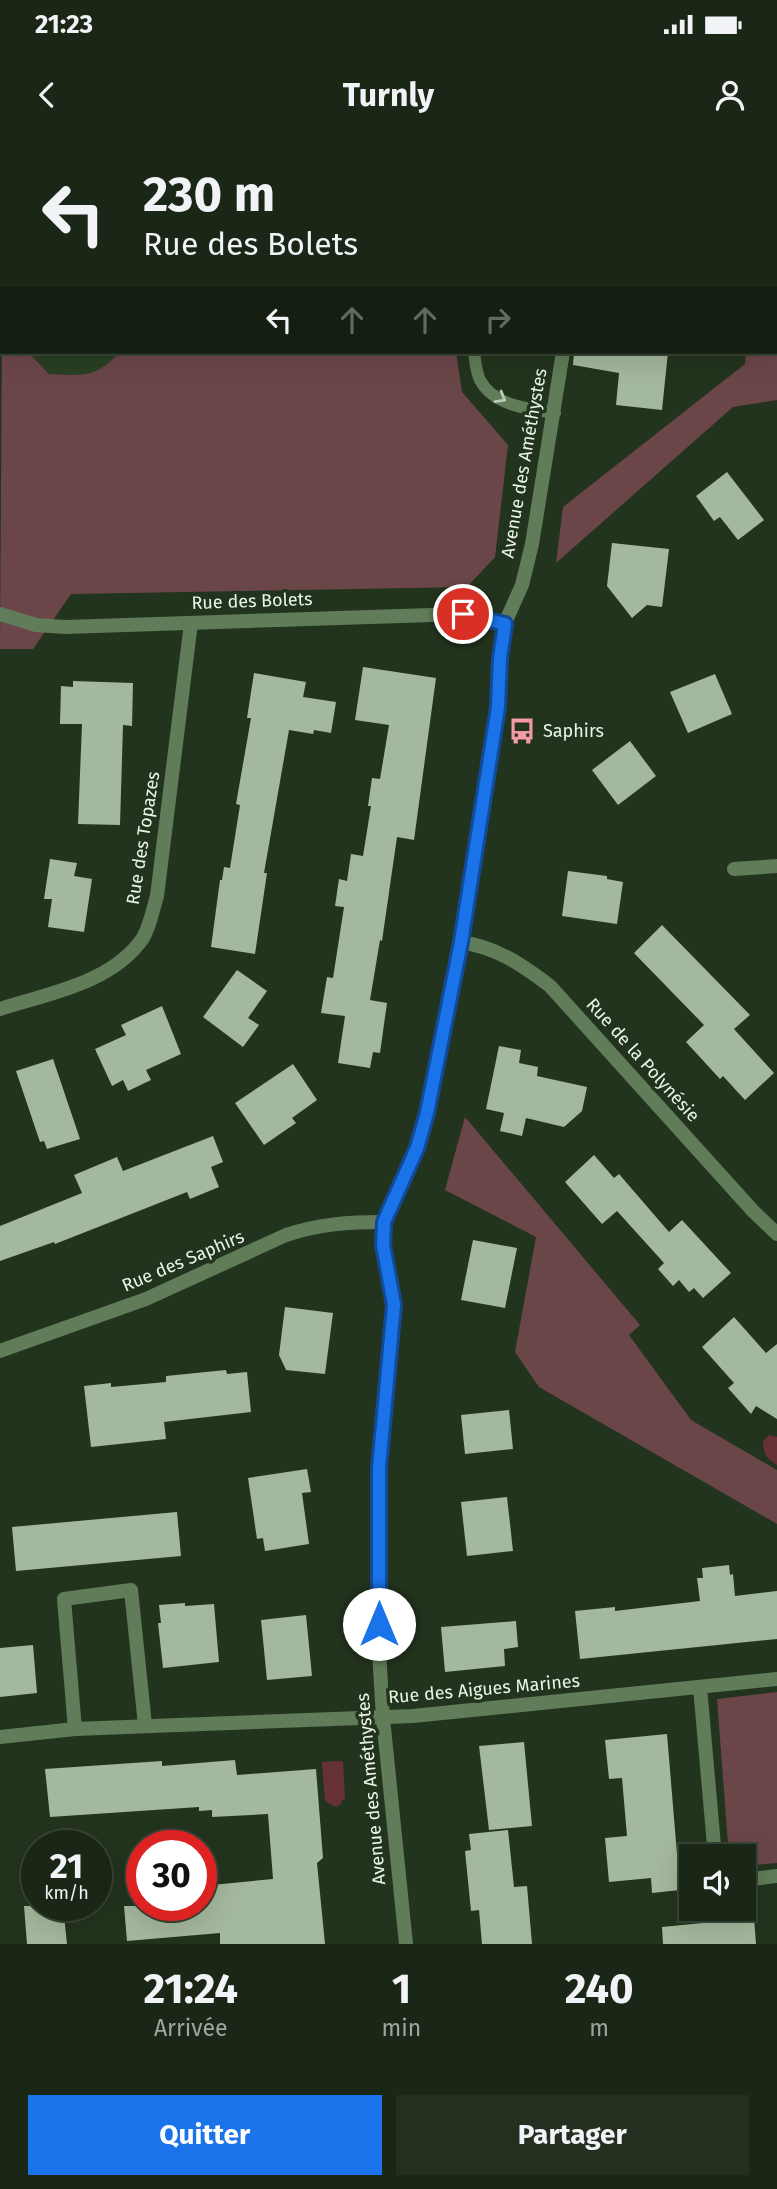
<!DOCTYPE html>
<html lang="fr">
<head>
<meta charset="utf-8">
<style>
	body { margin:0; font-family:"Fira Sans",sans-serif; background:#232f1f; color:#f1f3f6; height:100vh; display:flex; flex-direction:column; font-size:26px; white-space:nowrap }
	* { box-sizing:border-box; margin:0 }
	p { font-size:23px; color:#9fa5a1 }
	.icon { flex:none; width:38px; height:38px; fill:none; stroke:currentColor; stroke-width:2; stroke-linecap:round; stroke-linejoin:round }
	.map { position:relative; height:1804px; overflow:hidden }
	.panel { display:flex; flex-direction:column; background:#1a2716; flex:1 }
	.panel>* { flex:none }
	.guide { position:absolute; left:0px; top:0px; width:777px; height:214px; box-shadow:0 7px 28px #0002,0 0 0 2px #384435; background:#1a2716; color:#f1f3f6; overflow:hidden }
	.tools { position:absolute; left:679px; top:1704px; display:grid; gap:14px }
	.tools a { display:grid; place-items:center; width:77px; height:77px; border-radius:0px; background:#1a2716; box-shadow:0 7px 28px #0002,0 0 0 2px #384435; font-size:35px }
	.speed { position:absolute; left:21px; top:1690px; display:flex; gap:14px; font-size:35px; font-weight:700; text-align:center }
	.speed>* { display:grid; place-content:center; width:91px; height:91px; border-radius:50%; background:#1a2716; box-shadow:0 7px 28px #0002,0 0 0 2px #384435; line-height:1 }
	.speed small { font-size:18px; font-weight:400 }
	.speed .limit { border:10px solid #d22; background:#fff; color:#111 }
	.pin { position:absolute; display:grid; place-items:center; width:60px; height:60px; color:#fff; margin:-30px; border:4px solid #fff; border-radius:50%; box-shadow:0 2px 7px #0007 }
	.me { position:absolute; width:77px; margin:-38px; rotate:0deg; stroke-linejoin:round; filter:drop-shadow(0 0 5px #0008) }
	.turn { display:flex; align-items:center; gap:24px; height:147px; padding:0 28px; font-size:32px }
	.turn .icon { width:91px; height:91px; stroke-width:2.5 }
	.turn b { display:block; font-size:49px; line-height:60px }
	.lanes { display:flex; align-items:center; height:66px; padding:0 28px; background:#0003; justify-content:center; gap:35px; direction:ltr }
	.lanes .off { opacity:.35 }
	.eta { display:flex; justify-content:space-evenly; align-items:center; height:119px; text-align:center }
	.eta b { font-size:42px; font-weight:700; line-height:49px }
	.primary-button { display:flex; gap:14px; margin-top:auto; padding:14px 28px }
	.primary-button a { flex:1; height:80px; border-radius:0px; background:#1a73e8; color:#fff; font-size:28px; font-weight:700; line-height:80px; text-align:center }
	.primary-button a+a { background:#232f1f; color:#f1f3f6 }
	.status { display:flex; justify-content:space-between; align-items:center; height:49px; padding:0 35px; background:#1a2716; direction:ltr }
	.status svg { height:19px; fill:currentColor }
	header { display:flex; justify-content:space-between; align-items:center; height:91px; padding:0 28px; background:#1a2716; font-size:32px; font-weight:700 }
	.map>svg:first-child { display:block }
	.built { fill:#2a3f23 }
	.green { fill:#6b4649 }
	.water { fill:#683138 }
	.building { fill:#a4b89d }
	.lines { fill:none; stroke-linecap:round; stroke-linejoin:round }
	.lane { stroke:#617c58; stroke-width:12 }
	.street { stroke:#617c58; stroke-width:14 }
	.oneway { stroke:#bacbb5 }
	.route-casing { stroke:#114b97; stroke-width:18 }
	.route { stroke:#1a73e8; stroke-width:12 }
	.labels { text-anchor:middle; stroke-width:7; stroke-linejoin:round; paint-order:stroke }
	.street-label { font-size:18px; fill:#eaf5e7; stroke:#23341e }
	.poi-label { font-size:18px; fill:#eaf5e7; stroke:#23341e; text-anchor:start }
</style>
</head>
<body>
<div class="status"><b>21:23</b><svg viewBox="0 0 49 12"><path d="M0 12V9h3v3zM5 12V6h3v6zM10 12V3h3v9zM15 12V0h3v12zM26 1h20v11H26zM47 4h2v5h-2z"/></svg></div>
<header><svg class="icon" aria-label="back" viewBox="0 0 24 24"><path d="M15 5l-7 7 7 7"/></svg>Turnly<svg class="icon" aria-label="person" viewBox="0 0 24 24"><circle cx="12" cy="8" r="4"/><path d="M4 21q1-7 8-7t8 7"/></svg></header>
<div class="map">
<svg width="777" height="1804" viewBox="0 0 777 1804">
	<rect width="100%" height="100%" fill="#23341e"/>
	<g class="built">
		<polygon points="0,0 317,0 2,2 0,186"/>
		<polygon points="28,212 120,212 106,227 87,235 49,234"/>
	</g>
	<g class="green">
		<polygon points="698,0 777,0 777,260 733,267 556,423 563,367 745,224 746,212 775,212 775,2"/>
		<path d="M2,185V212H28L49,234C85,235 94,239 120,212H456L462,252L508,305L495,417L467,447L71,454L33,509H0Z"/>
		<polygon points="465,977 640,1185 629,1195 691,1280 777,1330 777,1384 539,1247 515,1212 536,1097 445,1050"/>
		<polygon points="777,1552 777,1723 744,1726 744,1717 729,1717 717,1559"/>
	</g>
	<g class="water">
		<path d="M769,1295L777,1297V1325C767,1319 763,1313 763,1302Z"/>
		<polygon points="343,1621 345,1660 342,1660 341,1664 336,1667 325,1661 322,1622"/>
	</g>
	<g class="building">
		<polygon points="574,212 668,212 662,270 616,265 619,233 573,225"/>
		<polygon points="727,332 764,380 738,400 720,377 714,381 696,356"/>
		<polygon points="612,403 669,409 662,467 647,465 632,478 607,446"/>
		<polygon points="363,527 436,538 414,700 397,697 382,801 380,800 370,860 387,863 380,913 373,912 370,928 338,923 345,876 321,873 327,837 333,838 344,767 335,766 339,739 347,741 351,714 363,716 371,666 368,666 372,638 380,639 389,585 355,580"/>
		<polygon points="254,533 306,542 303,557 336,562 331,593 314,590 313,594 289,590 264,733 267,733 255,814 211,807 220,740 222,740 224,727 230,728 240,665 236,664 251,578 247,578"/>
		<polygon points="715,534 732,574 688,593 670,552"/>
		<polygon points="73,541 133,543 132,586 123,585 120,685 78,684 82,584 60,584 61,546 73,547"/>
		<polygon points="630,601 656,636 618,665 592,630"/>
		<polygon points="50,719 77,723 74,736 92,739 84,792 48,787 52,759 44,759"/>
		<polygon points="568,731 607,736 607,739 623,742 617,784 562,776"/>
		<polygon points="662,785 750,875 734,889 774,933 745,960 723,936 720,939 686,902 704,885 634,813"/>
		<polygon points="237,830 267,851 248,878 259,885 243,907 203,877"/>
		<polygon points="162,866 181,914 146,930 151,940 128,951 123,940 112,946 95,909 126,895 121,885"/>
		<polygon points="499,906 521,910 519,923 538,927 537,936 587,947 582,971 564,987 526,978 522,996 500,991 504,973 486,969"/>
		<polygon points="53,919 80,999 47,1009 44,1001 40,1002 16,931"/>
		<polygon points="293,924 317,960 292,978 296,983 264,1005 235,963"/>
		<polygon points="213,996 223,1022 211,1027 219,1047 190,1059 187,1052 55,1104 54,1102 0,1121 0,1086 82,1053 74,1035 117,1017 123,1031"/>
		<polygon points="594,1015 614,1038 619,1034 669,1092 682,1080 731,1133 703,1158 694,1148 689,1152 679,1140 673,1146 658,1129 664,1123 617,1071 602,1084 565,1042"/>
		<polygon points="473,1100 517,1108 505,1168 461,1160"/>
		<polygon points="285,1167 333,1173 325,1234 286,1230 279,1215"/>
		<polygon points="734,1177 766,1213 777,1204 777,1279 756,1266 751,1274 728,1248 734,1243 702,1207"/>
		<polygon points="226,1230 227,1234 247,1232 251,1272 164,1282 166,1299 91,1307 84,1246 111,1243 111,1247 166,1242 166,1236"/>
		<polygon points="509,1270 513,1309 465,1314 461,1275"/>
		<polygon points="307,1329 311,1352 302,1353 309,1404 265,1411 263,1398 257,1399 248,1338"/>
		<polygon points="507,1357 513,1411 467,1416 461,1362"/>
		<polygon points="177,1372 181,1416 16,1431 12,1387"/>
		<polygon points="729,1425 730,1435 733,1434 735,1456 777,1451 777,1499 580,1519 575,1471 615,1467 615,1471 700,1461 697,1438 703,1438 702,1428"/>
		<polygon points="185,1463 185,1466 214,1464 219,1522 163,1528 158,1483 161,1483 159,1465"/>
		<polygon points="306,1475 312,1536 267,1540 261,1480"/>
		<polygon points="516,1481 518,1507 504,1509 505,1526 445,1532 441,1487"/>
		<polygon points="33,1505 37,1553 0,1557 0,1508"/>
		<polygon points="667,1594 680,1750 652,1753 651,1738 609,1742 605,1698 627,1696 622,1638 609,1639 605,1600"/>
		<polygon points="524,1602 532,1686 489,1690 479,1606"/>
		<polygon points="235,1620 237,1635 316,1629 323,1718 317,1723 325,1804 220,1804 220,1793 127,1801 124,1766 201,1766 201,1746 273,1739 268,1674 212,1677 212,1670 199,1671 199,1667 50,1677 45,1629 162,1621 162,1626"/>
		<polygon points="508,1690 514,1747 527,1746 532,1804 482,1804 479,1770 471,1771 465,1711 471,1710 469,1694"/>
		<polygon points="24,1766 63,1766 67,1804 27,1804"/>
		<polygon points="754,1778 756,1804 663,1804 662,1787"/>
	</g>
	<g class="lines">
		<g class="lane">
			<polyline points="494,2 495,0"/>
			<path d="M474,212C475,220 476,232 480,240C494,266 528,269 555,273"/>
		</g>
		<g class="street">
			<polyline points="579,2 579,0"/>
			<polyline points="0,474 36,485 65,487 463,474 505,483"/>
			<polyline points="734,729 777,726"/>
			<path d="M461,802C498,808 521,824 550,846L753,1071L777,1094"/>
			<path d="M0,869C50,853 112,843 143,798C150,786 153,769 157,756L191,483"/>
			<path d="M0,1211L146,1159L286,1095C319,1084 349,1082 384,1082"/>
			<polyline points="700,1547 715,1717"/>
			<polyline points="75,1589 64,1459 131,1450 145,1585"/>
			<polyline points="0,1597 75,1589 413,1576 777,1539"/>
			<polyline points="744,1740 777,1736"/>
			<polyline points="406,1804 383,1578 379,1511 379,1328 394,1165 383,1105 384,1082 417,1008 427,973 461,802 498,567 500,518 505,483 522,445 532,404 563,212"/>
		</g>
	</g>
	<defs><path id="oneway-chevron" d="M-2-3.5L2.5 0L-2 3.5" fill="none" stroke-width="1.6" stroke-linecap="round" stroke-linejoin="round" transform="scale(1.75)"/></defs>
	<use class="oneway" href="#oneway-chevron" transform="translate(501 258) rotate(30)"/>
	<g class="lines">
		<g class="route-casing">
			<polyline id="route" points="379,1484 379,1328 394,1165 383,1105 384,1082 417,1008 427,973 461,802 498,567 500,518 505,484 463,474"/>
		</g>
		<use href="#route" class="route"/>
	</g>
	<defs>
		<g id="bus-bare" transform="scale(2.1)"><path d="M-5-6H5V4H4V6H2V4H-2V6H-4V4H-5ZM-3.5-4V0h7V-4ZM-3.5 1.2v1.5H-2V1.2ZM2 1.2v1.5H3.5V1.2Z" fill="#f49aa3" stroke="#23341e" stroke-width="2.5" paint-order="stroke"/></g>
	</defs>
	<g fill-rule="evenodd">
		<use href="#bus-bare" x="522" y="591"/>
	</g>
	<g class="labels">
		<g class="street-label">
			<text transform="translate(524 323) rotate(-80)" y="6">Avenue des Améthystes</text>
			<text transform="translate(252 461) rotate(-2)" y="6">Rue des Bolets</text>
			<text transform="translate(143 698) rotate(-81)" y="6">Rue des Topazes</text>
			<text transform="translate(643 920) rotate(48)" y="6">Rue de la Polynésie</text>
			<text transform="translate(183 1121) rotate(-23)" y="6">Rue des Saphirs</text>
			<text transform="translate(484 1549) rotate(-5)" y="6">Rue des Aigues Marines</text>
			<text transform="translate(371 1649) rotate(-95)" y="6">Avenue des Améthystes</text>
		</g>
		<g class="poi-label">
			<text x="543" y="597">Saphirs</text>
		</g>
	</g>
</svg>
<div class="tools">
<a><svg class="icon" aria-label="sound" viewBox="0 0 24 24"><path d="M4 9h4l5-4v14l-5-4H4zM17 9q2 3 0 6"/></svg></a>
</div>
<div class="speed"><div>21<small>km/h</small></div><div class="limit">30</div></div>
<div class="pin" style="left:463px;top:474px;background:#d93025"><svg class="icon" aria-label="arrive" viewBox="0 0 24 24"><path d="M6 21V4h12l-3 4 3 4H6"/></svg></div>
<svg class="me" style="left:379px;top:1484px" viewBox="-20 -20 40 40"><circle r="19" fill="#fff"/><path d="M0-13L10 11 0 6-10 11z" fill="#1a73e8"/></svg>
<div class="guide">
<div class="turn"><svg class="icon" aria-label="left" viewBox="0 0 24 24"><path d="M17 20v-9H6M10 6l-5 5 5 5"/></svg><div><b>230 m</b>Rue des Bolets</div></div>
<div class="lanes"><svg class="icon" aria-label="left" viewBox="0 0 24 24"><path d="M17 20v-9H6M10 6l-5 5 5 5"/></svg><svg class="icon off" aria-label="ahead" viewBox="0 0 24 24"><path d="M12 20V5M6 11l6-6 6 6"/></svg><svg class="icon off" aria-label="ahead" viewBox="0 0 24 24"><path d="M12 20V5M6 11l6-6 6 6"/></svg><svg class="icon off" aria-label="right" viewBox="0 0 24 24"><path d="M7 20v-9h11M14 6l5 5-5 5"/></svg></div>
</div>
</div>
<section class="panel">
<div class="eta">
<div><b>21:24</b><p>Arrivée</p></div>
<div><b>1</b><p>min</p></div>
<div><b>240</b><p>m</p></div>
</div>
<div class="primary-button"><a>Quitter</a><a>Partager</a></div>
</section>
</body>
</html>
